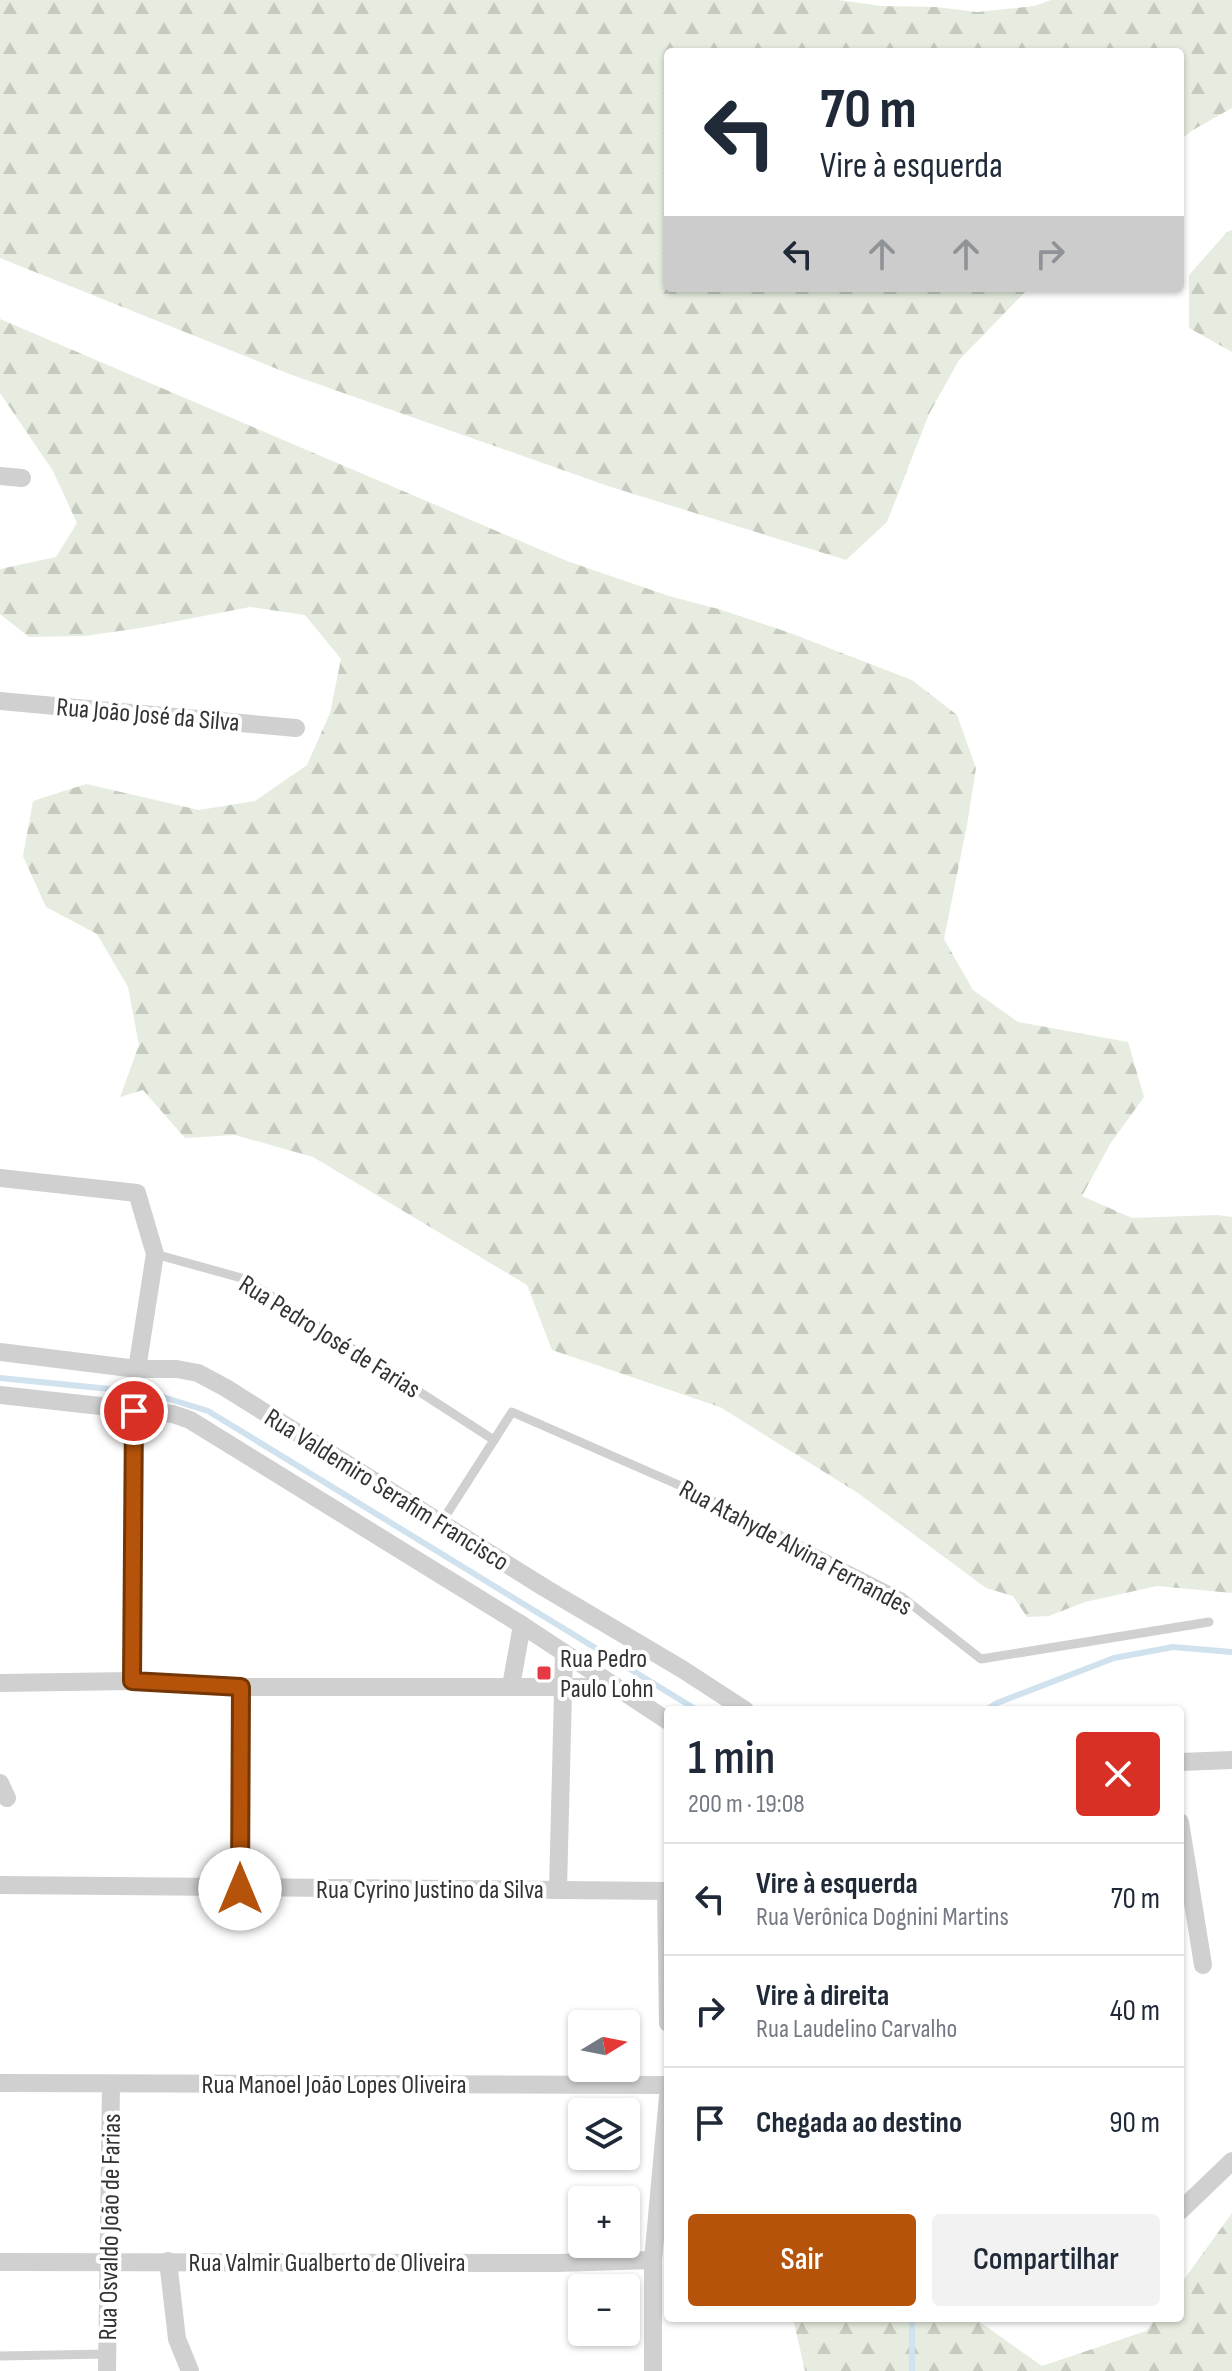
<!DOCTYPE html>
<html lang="pt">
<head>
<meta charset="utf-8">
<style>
	body { margin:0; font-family:"Sofia Sans Condensed",sans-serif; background:#f2f2f3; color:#1f2937; height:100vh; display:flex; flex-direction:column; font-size:30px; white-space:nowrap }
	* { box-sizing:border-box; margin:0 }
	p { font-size:26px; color:#747a83 }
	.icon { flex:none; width:44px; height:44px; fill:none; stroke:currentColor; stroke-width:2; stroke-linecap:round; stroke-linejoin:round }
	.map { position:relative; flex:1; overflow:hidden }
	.sheet { position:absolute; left:664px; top:1706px; width:520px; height:616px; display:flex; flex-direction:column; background:#fff; border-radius:8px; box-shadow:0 2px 6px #0004 }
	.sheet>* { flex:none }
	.guide { position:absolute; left:664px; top:48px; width:520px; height:244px; border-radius:8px; box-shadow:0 2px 6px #0004; background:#fff; color:#1f2937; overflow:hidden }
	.needle { width:52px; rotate:80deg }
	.fabs { position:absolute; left:568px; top:2010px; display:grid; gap:16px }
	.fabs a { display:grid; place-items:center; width:72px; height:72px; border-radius:8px; background:#fff; box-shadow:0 2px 6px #0004; font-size:40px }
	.pin { position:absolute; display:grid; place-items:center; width:68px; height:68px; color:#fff; margin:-34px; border:4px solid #fff; border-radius:50%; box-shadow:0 2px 8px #0007 }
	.me { position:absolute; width:88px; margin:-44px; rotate:0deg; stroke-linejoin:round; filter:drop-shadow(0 0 6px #0008) }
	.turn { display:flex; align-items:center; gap:28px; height:168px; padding:0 24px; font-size:36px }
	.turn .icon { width:104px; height:104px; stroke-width:2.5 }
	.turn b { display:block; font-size:56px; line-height:68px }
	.lanes { display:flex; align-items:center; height:76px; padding:0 24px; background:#0003; justify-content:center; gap:40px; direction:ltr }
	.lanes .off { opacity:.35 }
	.round { display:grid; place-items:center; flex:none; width:84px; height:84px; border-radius:8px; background:#f2f2f3 }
	.head { display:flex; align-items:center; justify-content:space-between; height:136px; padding:0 24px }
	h1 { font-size:48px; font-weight:600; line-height:60px }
	.button { display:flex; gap:16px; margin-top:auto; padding:16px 24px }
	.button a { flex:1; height:92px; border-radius:8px; background:#b45309; color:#fff; font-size:32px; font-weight:600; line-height:92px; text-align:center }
	.button a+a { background:#f2f2f3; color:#1f2937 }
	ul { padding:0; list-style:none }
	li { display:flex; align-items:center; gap:24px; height:112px; padding:0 24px; border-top:2px solid #e0e1e3 }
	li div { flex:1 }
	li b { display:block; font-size:30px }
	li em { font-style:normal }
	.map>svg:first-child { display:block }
	.forest { fill:url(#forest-firs) }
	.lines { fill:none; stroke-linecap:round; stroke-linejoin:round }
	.stream { stroke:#cfe2ee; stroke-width:6 }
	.service { stroke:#d0d0d0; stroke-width:9 }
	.minor { stroke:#d0d0d0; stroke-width:18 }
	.route-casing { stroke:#753606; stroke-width:20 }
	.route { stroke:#b45309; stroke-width:14 }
	.poi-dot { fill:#e63946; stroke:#fff; stroke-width:3 }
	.labels { text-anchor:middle; stroke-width:8; stroke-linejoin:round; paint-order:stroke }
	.street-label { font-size:26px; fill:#333; stroke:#fff }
	.poi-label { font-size:26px; fill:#333; stroke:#fff; text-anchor:start }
</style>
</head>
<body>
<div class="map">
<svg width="1232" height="2371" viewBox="0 0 1232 2371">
	<defs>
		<pattern id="forest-firs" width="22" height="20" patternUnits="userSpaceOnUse" patternTransform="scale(2)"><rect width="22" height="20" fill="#e6ecdf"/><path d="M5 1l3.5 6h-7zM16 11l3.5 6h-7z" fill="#c6cbc0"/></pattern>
	</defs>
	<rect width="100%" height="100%" fill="#fff"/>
	<g class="forest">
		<polygon points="0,0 839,0 881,6 936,7 977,12 1034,6 1051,0 1232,0 1232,108 1193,130 1180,140 1180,52 668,52 668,288 1029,288 959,360 929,414 887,522 846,560 608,486 292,375 0,258"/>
		<polygon points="1232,230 1232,352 1189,328 1189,275 1227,232"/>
		<polygon points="0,319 567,561 669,596 722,610 790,633 912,680 957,715 976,768 967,825 944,939 973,990 1018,1022 1128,1042 1144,1097 1110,1144 1082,1196 1132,1218 1217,1215 1232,1217 1232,1593 1157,1586 1085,1602 1049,1616 1027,1617 1013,1596 986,1588 858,1493 720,1407 552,1350 527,1285 313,1157 235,1135 185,1138 143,1090 120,1097 139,1045 128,987 97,934 46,907 23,856 33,801 86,784 199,810 255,801 307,765 330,713 341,659 305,615 250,607 141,628 84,636 29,637 0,614 0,569 56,557 77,523 53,471 0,393"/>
		<polygon points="1232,2213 1232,2371 805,2371 793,2318 974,2318 1042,2366 1146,2331 1156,2318 1180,2318 1180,2285"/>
	</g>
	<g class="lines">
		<g class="stream">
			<polyline points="0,1378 150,1393 208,1411 697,1710"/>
			<polyline points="986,1710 997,1703 1114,1658 1173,1647 1232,1652"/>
			<polyline points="912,2371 912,2318"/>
		</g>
		<g class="service">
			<polyline points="155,1254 245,1279 494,1440"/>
			<polyline points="441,1523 512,1412 697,1493 902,1597 981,1659 1209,1622"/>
			<polyline points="0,2356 107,2354"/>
		</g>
		<g class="minor">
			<polyline points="0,476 22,478"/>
			<polyline points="0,701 296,728"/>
			<polyline points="0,1178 137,1193 155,1254 137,1369"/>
			<polyline points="0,1352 137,1369 177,1369 198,1373 226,1388 545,1588 682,1669 745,1710"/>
			<polyline points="0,1395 173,1414 190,1420 522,1625 668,1721"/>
			<polyline points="132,1681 134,1411"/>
			<polyline points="0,1683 132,1681 241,1687 614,1687"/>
			<polyline points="511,1686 522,1625"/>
			<polyline points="1180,1762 1232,1760"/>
			<polyline points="0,1783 7,1798"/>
			<polyline points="1180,1822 1203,1965"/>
			<polyline points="0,1885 668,1891"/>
			<polyline points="240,1889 241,1687"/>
			<polyline points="558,1889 564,1653"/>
			<polyline points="666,1891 668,2023"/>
			<polyline points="0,2083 668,2085"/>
			<polyline points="1180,2211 1232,2161"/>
			<polyline points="168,2261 177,2339 190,2371"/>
			<polyline points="0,2262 557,2263 653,2260"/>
			<polyline points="107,2371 111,2084"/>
			<polyline points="653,2371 653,2260 668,2096"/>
		</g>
	</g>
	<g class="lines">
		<g class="route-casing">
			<polyline id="route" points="134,1411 132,1681 241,1687 240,1889"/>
		</g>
		<use href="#route" class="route"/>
	</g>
	<rect class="poi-dot" x="536" y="1665" width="16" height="16" rx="4"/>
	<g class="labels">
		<g class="street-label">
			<text transform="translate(148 714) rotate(5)" y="9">Rua João José da Silva</text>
			<text transform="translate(330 1336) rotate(32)" y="9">Rua Pedro José de Farias</text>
			<text transform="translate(387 1489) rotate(32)" y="9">Rua Valdemiro Serafim Francisco</text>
			<text transform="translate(796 1547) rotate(28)" y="9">Rua Atahyde Alvina Fernandes</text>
			<text x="430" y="1898">Rua Cyrino Justino da Silva</text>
			<text x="334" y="2093">Rua Manoel João Lopes Oliveira</text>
			<text transform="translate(109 2227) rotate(-89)" y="9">Rua Osvaldo João de Farias</text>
			<text x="327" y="2271">Rua Valmir Gualberto de Oliveira</text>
		</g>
		<g class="poi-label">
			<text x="560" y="1667">Rua Pedro<tspan x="560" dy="30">Paulo Lohn</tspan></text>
		</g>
	</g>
</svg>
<div class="fabs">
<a><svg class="needle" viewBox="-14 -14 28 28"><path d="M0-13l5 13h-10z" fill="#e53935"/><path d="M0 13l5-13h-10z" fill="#747a83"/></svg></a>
<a><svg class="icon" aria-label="layers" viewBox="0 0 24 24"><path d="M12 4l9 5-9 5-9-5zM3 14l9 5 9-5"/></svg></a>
<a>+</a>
<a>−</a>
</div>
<div class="pin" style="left:134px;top:1411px;background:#d93025"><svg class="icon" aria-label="arrive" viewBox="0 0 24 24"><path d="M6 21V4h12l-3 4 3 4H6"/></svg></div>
<svg class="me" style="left:240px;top:1889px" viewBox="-20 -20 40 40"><circle r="19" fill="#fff"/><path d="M0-13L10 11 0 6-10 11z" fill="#b45309"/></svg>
<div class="guide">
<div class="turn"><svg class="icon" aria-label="left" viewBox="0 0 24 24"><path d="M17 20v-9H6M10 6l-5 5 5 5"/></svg><div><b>70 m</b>Vire à esquerda</div></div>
<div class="lanes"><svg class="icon" aria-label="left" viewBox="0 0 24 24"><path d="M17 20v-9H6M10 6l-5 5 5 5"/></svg><svg class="icon off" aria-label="ahead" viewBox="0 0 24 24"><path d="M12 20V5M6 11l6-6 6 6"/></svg><svg class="icon off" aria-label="ahead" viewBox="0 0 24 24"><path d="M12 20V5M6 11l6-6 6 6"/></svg><svg class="icon off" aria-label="right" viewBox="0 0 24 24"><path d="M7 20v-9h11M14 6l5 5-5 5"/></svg></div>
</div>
<section class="sheet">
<div class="head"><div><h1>1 min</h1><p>200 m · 19:08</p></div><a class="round" style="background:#d93025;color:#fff"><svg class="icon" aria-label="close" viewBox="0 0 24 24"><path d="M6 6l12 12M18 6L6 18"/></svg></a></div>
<ul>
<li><svg class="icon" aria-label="left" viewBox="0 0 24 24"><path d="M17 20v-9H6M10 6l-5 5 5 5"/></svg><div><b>Vire à esquerda</b><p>Rua Verônica Dognini Martins</p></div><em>70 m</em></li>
<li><svg class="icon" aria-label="right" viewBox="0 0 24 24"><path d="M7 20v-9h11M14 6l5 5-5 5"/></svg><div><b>Vire à direita</b><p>Rua Laudelino Carvalho</p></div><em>40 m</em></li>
<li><svg class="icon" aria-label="arrive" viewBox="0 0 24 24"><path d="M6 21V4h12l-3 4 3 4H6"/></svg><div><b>Chegada ao destino</b></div><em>90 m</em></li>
</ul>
<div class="button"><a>Sair</a><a>Compartilhar</a></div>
</section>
</div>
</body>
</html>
